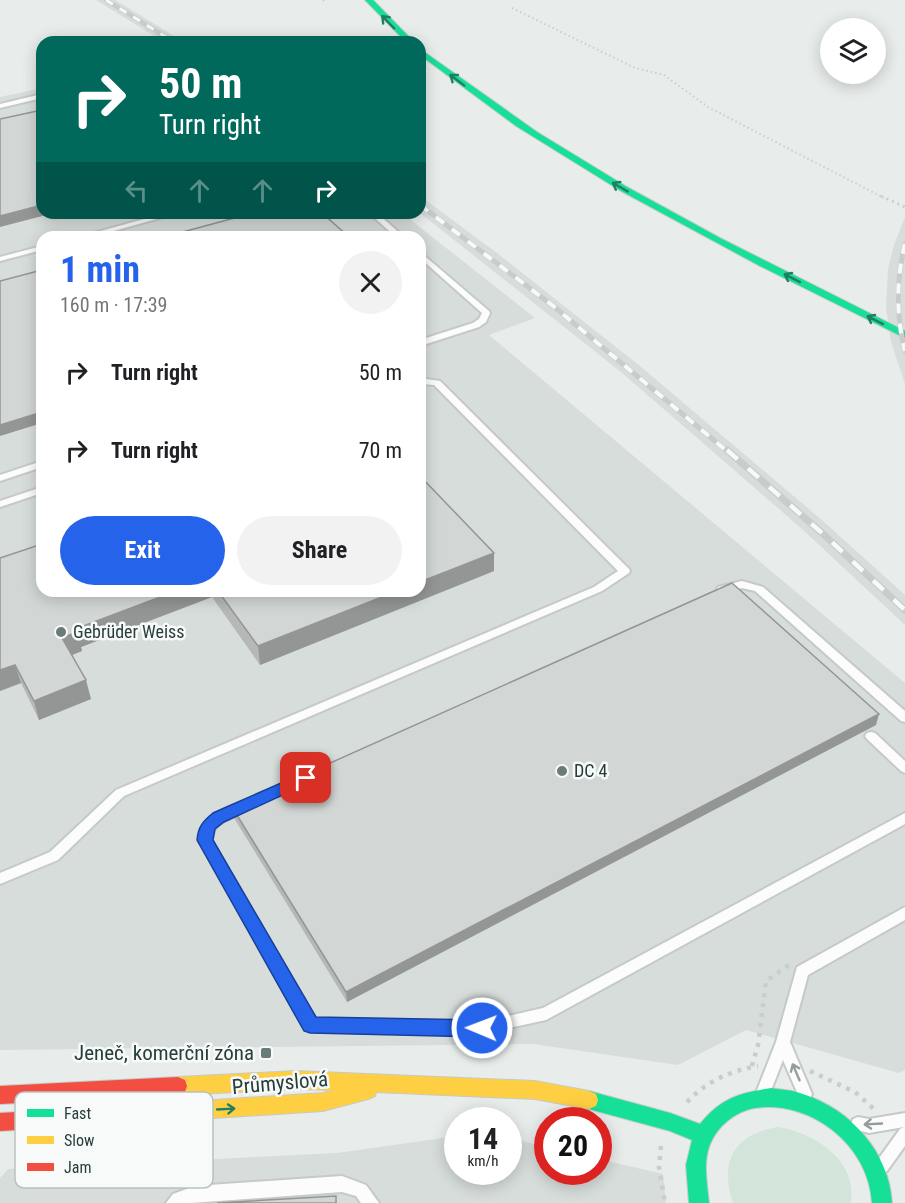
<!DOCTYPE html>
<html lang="en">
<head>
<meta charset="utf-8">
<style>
	body { margin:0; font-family:"Roboto Condensed",sans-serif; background:#f2f2f2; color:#202124; height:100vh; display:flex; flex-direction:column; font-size:22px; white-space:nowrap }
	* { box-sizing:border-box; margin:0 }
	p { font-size:20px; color:#757577 }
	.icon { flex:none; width:33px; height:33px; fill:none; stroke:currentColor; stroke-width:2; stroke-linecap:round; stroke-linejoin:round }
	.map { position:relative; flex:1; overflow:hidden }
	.sheet { position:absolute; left:36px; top:231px; width:390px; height:366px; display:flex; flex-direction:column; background:#fff; border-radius:18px; box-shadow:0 3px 15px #0003 }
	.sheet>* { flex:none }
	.guide { position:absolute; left:36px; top:36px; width:390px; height:183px; border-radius:18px; box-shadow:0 3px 15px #0003; background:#00695c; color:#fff; overflow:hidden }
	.buttons { position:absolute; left:820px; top:18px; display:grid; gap:12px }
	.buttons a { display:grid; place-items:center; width:66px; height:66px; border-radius:50%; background:#fff; box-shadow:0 3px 15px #0003; font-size:30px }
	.speed { position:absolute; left:444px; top:1107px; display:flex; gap:12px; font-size:30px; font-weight:700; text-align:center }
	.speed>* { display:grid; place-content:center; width:78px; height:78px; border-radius:50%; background:#fff; box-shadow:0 3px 15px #0003; line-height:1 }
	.speed small { font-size:15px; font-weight:400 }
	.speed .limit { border:9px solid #d22; background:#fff; color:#111 }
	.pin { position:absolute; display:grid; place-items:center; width:51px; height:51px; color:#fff; margin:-26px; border-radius:12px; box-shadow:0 3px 9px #0006 }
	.me { position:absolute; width:66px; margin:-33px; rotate:271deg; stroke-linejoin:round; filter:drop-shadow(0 0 4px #0008) }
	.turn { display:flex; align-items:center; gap:21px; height:126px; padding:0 24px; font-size:27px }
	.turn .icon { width:78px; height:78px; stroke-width:2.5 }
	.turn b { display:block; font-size:42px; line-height:51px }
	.lanes { display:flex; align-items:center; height:57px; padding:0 24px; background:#0003; justify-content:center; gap:30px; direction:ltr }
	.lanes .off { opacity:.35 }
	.round { display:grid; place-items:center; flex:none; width:63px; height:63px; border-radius:32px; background:#f2f2f2 }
	.overview { display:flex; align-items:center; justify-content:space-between; height:102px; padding:0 24px }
	h1 { font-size:36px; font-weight:700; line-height:45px; color:#2563eb }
	.action { display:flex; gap:12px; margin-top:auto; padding:12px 24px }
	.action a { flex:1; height:69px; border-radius:36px; background:#2563eb; color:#fff; font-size:24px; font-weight:700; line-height:69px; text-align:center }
	.action a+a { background:#f2f2f2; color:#202124 }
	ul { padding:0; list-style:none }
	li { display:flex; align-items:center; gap:18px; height:78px; padding:0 24px }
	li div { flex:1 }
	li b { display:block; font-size:22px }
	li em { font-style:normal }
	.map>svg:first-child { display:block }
	.built { fill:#d7dddb; fill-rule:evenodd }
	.green { fill:#d3e4db }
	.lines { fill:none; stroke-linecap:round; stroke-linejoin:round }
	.lane-casing { stroke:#c5cac8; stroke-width:4 }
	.fast-casing { stroke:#c5cbc9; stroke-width:2 }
	.slow-casing { stroke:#c5cbc9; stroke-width:2 }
	.jam-casing { stroke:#c5cbc9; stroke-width:2 }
	.path-far2 { stroke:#c8cece; stroke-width:2; stroke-dasharray:1.5 3; stroke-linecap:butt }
	.path-far1 { stroke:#c8cece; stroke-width:3; stroke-dasharray:2 4; stroke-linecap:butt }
	.path { stroke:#c8cece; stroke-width:4.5; stroke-dasharray:4 6; stroke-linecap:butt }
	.lane { fill:#fcfcfc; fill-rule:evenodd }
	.fast { fill:#16e098; fill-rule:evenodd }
	.slow { fill:#ffcf43; fill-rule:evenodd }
	.jam { fill:#f24e42; fill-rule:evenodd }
	.rail-far2-casing { stroke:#c9cccc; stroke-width:4.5 }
	.rail-far1-casing { stroke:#c9cccc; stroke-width:5 }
	.rail-casing { stroke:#c9cccc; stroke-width:7 }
	.rail-far2 { stroke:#f7faf9; stroke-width:3; stroke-dasharray:8; stroke-linecap:butt }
	.rail-far1 { stroke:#f7faf9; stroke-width:4; stroke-dasharray:10; stroke-linecap:butt }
	.rail { stroke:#f7faf9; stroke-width:4.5; stroke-dasharray:14; stroke-linecap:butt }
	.wall { fill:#b5b8b7 }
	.shaded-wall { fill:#939695 }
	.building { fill:#d2d6d5; stroke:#939695; stroke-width:1.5 }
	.oneway { stroke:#207f61 }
	.oneway2 { stroke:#929d9c }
	.route { fill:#2563eb; stroke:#184099; stroke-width:1.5 }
	.poi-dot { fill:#6b7b79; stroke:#f7faf9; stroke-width:2 }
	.labels { text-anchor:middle; stroke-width:5; stroke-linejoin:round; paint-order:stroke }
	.poi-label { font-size:18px; fill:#273e3c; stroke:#f7faf9; text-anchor:start }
	.near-poi-label { font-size:21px; fill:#273e3c; stroke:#f7faf9; text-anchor:end }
	.near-street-label { font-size:21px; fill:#273e3c; stroke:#f7faf9 }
	.key { fill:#f7faf9; stroke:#b9c2c0; stroke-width:1.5 }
	.key-label { font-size:16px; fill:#273e3c }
</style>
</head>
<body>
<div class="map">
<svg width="905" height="1203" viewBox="0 0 905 1203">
	<rect width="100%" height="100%" fill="#e8edeb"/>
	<g class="built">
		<polygon points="96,0 115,0 184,42 164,42"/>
		<path d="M42,88V213H402L535,318L489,335L905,683V1070L899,1073L746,1030L678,1065L533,1044L0,1050V97ZM42,237H420V591H42Z"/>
		<polygon points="420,196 497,253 640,366 823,521 905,595 905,625 802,529 621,372 420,213"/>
		<polygon points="905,217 905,384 891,342 886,308 888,269 894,245"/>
		<polygon points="457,1136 458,1172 508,1172 509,1138 547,1147 548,1172 598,1172 599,1159 663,1174 666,1203 0,1203 0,1178 8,1169 337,1153"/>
	</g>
	<path class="green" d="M778,1127C815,1133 857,1160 851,1203H733C719,1161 734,1134 778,1127Z"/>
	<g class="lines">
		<g class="lane-casing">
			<g id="lane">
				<polygon points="42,94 42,98 0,108 0,104"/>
				<polygon points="166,213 178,213 92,237 79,237"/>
				<polygon points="369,213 377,213 404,237 396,237"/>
				<polygon points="42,246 42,250 0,261 0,257"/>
				<polygon points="420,252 489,311 490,313 486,322 479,327 420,346 420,340 473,323 479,319 482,313 420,258"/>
				<polygon points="420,378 440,381 629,569 630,571 629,573 602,591 124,796 58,860 0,884 0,873 50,852 116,790 594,587 618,571 434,385 420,384"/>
				<polygon points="42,461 42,467 0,481 0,475"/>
				<polygon points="42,487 42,493 0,507 0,501"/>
				<polygon points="742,581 763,587 905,711 905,722 901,721 755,591 742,588 722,593 717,589 718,587"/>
				<polygon points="871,732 875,733 905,761 905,773 901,771 867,739 865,736 867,733"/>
				<path d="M244,801L248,803L250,806C239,821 216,815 211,840L315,1019L482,1022L543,1008L905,813V824L546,1020L482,1034L311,1031L306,1029L199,840C203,817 223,808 244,801Z"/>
				<polygon points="905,907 905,920 808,975 790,1042 812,1094 810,1099 805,1101 800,1099 783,1060 768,1098 763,1100 758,1098 756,1093 776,1042 797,967"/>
				<polygon points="905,1113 905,1146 887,1171 882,1173 877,1171 874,1166 877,1161 900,1129 904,1127 869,1133 853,1129 851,1124 853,1119 858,1117 869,1119"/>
				<polygon points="342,1176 366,1185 379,1203 361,1203 356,1196 342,1192 191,1203 166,1203 173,1194 195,1186"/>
			</g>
		</g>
		<g class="fast-casing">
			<g id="fast">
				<polygon points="365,0 373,0 414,42 406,42"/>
				<polygon points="420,49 537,132 627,187 720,238 905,331 905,338 760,266 621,191 516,126 420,55"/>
				<path d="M771,1088C782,1090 793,1090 803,1094C851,1110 889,1152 892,1203H872C869,1145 811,1100 755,1108C737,1111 720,1124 712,1140C702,1159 707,1182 709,1203H689L686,1165L692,1140L670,1131L589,1109L582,1106L580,1100L582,1094L589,1091L670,1113L700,1124C721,1098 739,1093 771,1088Z"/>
			</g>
		</g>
		<g class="slow-casing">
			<polygon id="slow" points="296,1071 535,1081 589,1091 596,1094 598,1100 596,1106 589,1109 535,1099 376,1092 375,1096 368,1099 323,1111 184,1120 177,1117 175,1111 177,1105 184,1102 323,1093 334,1090 296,1089 178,1095 171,1092 169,1086 171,1080 178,1077"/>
		</g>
		<g class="jam-casing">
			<g id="jam">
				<polygon points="178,1077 185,1080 187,1086 185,1092 178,1095 0,1104 0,1086"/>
				<polygon points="184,1102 191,1105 193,1111 191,1117 184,1120 0,1131 0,1113"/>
			</g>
		</g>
		<g class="path-far2">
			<polyline points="323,0 325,2"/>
			<polyline points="512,8 635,68 664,75 708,107 884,198"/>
		</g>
		<polyline class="path-far1" points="881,196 905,207"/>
		<g class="path">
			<polyline points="752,1066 758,1045 766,981 789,965"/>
			<polyline points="810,1071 855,1092 875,1110"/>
			<path d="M687,1102C707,1081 730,1071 758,1066"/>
			<polyline points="661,1146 659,1167 665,1203"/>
		</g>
		<use href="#lane" class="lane"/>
		<use href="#fast" class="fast"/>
		<use href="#slow" class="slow"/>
		<use href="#jam" class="jam"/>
		<g class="rail-far2-casing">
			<polyline id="rail-far2" points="106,0 174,42"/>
		</g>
		<g class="rail-far1-casing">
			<g id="rail-far1">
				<polyline points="420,205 552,305 728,452"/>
				<path d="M905,244C896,280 896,315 905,351"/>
			</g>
		</g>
		<g class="rail-casing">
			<polyline id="rail" points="727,450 822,533 905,610"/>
		</g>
		<use href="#rail-far2" class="rail-far2"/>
		<use href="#rail-far1" class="rail-far1"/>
		<use href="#rail" class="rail"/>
	</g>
	<g class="wall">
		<polygon points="494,553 494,571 260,665 212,597 81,647 82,651 72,655 91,699 39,720 21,683 0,691 42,591 420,591"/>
		<polygon points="876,725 347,1002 234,818 232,807"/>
	</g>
	<g class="shaded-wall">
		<polygon points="42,205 42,213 54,213 0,227 0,216"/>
		<polygon points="42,412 42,423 0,436 0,425"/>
		<polygon points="494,553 494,571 260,665 258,646 397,591 420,591 420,582"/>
		<polygon points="176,591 211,591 212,597 81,647 82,651 67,657 62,638 75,629"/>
		<polygon points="15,665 21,683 0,691 0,670"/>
		<polygon points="86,680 91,699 39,720 34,701"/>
		<polygon points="879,714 876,725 347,1002 346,992"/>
	</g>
	<g class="building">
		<polygon points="42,110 42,205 0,216 0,119"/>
		<polygon points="253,213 322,213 349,237 164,237"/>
		<polygon points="42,270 42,412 0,425 0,281"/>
		<polygon points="420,476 494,553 420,582"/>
		<polygon points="42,544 42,591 176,591 75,629 77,632 62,638 86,680 34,701 15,665 0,670 0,558"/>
		<polygon points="732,583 879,714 346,992 232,807"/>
		<polygon points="218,591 397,591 258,646"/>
		<polygon points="336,1196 336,1203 217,1203"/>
	</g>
	<defs><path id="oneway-shaft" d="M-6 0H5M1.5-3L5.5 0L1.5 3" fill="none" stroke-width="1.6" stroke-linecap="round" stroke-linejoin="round" transform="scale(1.5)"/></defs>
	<g class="oneway">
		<use href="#oneway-shaft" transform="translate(388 22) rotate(-134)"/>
		<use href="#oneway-shaft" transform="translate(457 80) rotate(-143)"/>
		<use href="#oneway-shaft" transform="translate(620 187) rotate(-150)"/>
		<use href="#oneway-shaft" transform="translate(792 278) rotate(-153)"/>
		<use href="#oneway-shaft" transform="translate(875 320) rotate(-153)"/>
		<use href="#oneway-shaft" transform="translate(226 1109) rotate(-3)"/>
	</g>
	<g class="oneway2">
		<use href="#oneway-shaft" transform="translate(796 1072) rotate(-113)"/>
		<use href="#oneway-shaft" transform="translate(873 1124) rotate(177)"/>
	</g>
	<path class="route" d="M306,772L311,774L313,778L311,782L224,822L215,829L213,840L316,1017L482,1020L489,1022L491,1028L489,1034L482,1037L310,1033L304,1031L197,840C198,827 203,821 213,813Z"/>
	<g class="poi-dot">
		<circle cx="61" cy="632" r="6"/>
		<circle cx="562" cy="771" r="6"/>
		<rect x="260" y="1047" width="12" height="12" rx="3"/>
	</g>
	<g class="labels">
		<g class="poi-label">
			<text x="73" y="638">Gebrüder Weiss</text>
			<text x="574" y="777">DC 4</text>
		</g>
		<g class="near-poi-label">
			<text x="254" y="1060">Jeneč, komerční zóna</text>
		</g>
		<g class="near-street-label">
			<text transform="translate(280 1083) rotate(-5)" y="7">Průmyslová</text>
		</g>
	</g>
	<rect x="15" y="1092" width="198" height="96" rx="9" class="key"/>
	<rect x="27" y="1109" width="27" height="8" fill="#16e098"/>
	<rect x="27" y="1136" width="27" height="8" fill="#ffcf43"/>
	<rect x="27" y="1163" width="27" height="8" fill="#f24e42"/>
	<g class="key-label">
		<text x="64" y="1119">Fast</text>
		<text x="64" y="1146">Slow</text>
		<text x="64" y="1173">Jam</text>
	</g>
</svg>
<div class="buttons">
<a><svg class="icon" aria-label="layers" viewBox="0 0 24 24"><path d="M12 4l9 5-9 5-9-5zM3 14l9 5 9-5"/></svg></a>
</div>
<div class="speed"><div>14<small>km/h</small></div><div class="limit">20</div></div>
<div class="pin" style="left:306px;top:778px;background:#d93025"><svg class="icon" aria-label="arrive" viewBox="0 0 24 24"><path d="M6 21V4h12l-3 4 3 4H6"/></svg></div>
<svg class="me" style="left:482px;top:1028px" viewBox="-20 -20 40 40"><circle r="17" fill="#2563eb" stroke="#fff" stroke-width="3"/><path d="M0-11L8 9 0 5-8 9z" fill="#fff"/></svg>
<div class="guide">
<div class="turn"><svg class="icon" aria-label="right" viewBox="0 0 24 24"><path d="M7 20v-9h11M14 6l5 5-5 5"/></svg><div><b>50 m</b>Turn right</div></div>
<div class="lanes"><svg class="icon off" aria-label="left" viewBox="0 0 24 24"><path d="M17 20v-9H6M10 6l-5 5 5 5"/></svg><svg class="icon off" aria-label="ahead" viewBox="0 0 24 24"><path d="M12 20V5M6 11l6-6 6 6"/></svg><svg class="icon off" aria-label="ahead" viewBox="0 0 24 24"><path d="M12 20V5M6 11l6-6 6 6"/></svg><svg class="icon" aria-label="right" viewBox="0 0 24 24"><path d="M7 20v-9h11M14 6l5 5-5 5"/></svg></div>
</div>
<section class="sheet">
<div class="overview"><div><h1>1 min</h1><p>160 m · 17:39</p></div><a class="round"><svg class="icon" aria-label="close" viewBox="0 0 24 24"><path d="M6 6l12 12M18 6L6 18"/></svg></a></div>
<ul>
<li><svg class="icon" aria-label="right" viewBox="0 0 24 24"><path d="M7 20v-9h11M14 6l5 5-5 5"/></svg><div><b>Turn right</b></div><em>50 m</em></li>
<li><svg class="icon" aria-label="right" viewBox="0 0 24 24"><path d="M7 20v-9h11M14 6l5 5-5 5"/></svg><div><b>Turn right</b></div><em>70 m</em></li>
</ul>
<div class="action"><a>Exit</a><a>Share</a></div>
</section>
</div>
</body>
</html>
